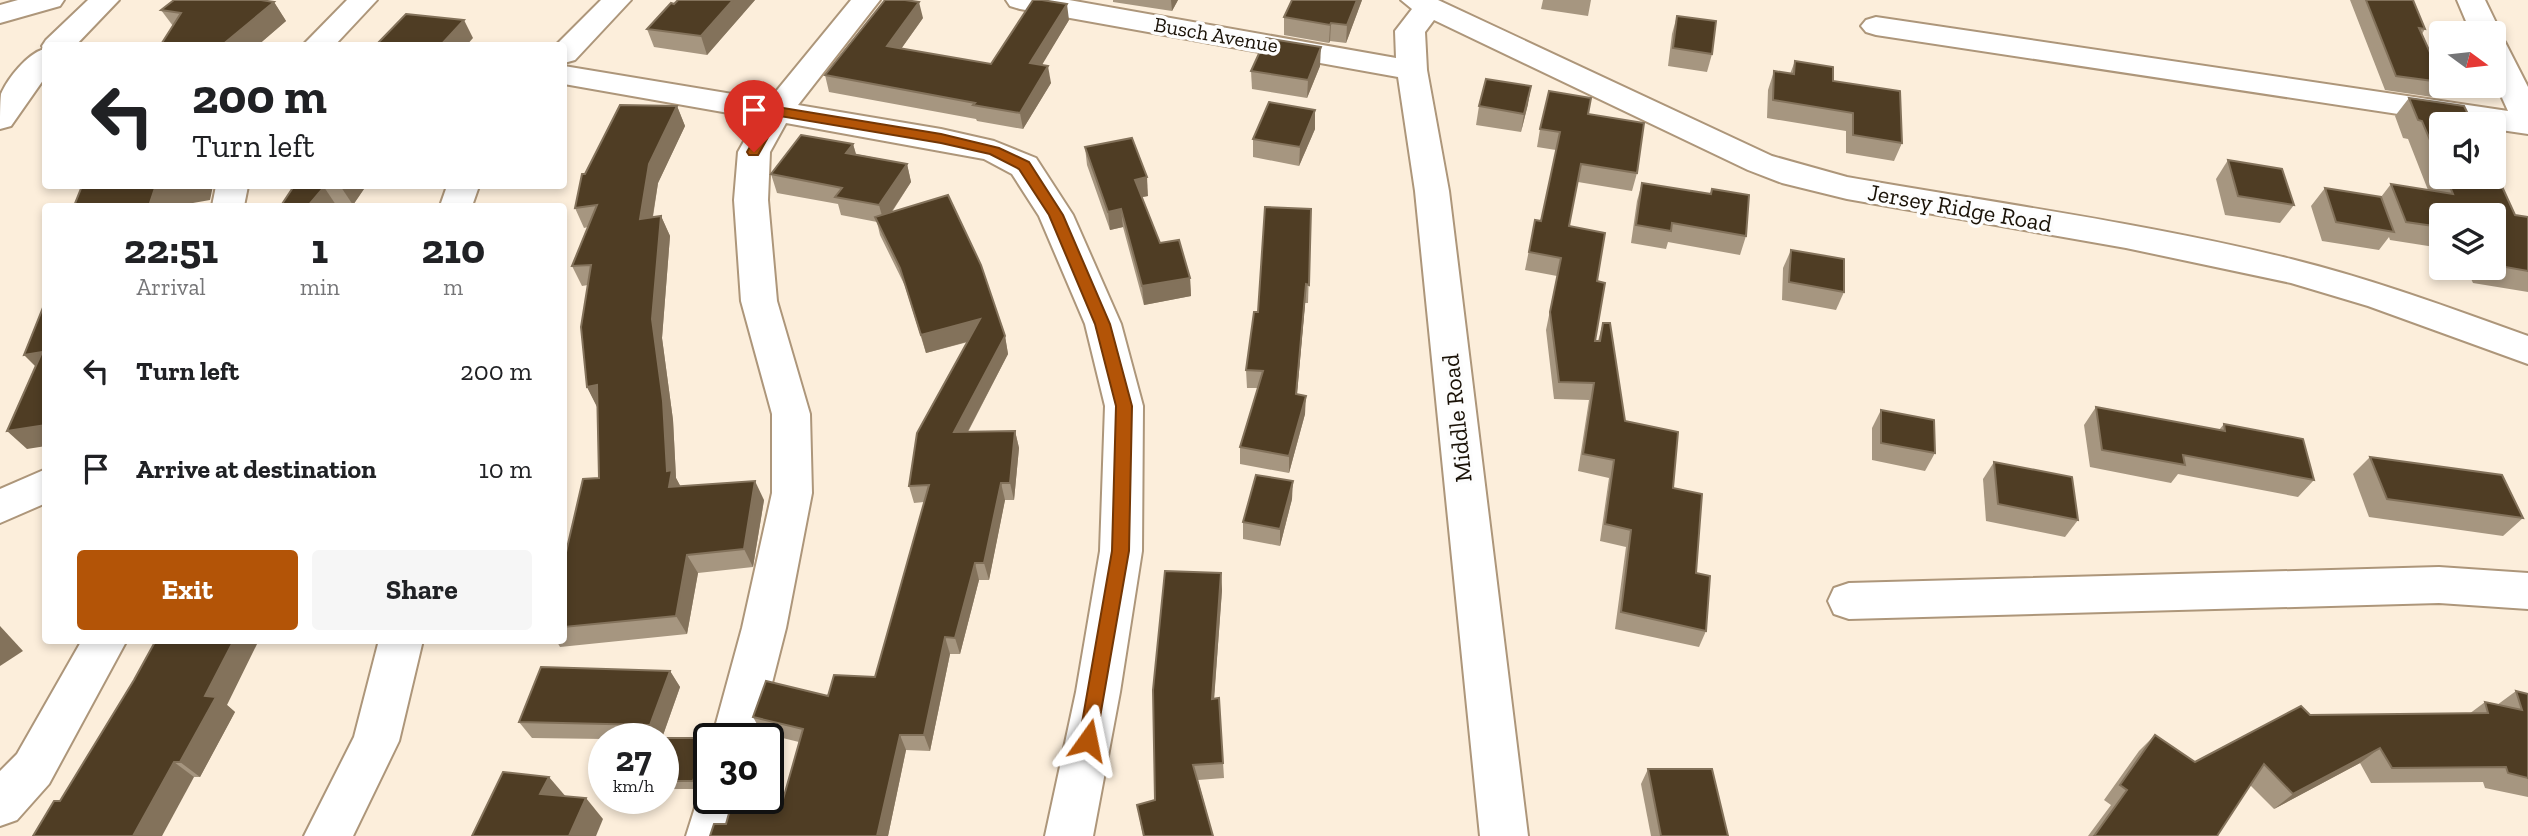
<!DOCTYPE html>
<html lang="en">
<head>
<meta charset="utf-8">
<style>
	body { margin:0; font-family:"Zilla Slab",serif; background:#f6f6f6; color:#202124; height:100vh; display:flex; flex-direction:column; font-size:26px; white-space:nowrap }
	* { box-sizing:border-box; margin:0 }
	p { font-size:23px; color:#757577 }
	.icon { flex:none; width:38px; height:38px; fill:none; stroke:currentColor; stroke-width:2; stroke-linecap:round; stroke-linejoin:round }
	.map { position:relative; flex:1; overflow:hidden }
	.drawer { position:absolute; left:42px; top:203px; width:525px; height:441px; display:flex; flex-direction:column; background:#fff; border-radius:7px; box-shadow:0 4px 10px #0003 }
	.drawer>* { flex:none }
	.guide { position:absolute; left:42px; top:42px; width:525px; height:147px; border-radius:7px; box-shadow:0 4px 10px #0003; background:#fff; color:#202124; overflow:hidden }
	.needle { width:46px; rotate:105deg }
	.buttons { position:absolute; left:2429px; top:21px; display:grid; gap:14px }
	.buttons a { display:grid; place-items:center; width:77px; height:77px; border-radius:7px; background:#fff; box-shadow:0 4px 10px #0003; font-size:35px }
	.speed { position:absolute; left:588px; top:723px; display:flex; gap:14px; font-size:35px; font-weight:700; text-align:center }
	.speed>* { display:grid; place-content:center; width:91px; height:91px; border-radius:50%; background:#fff; box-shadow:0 4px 10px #0003; line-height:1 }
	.speed small { font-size:18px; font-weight:400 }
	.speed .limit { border:4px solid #111; border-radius:10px; background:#fff; color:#111 }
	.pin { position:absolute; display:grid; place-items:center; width:60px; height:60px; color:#fff; margin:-72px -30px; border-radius:50% 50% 50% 0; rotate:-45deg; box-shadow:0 0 7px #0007 }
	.pin .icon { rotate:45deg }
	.me { position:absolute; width:77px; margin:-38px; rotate:12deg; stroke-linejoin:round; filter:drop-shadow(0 0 5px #0008) }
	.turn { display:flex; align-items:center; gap:24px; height:147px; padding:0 35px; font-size:32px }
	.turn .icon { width:91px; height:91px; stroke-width:2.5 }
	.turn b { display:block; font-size:49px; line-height:60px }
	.eta { display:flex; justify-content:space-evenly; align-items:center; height:119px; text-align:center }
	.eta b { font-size:42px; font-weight:700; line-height:49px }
	.primary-button { display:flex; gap:14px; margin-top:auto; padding:14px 35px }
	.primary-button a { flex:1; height:80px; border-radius:7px; background:#b35407; color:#fff; font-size:28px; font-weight:700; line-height:80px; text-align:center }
	.primary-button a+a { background:#f6f6f6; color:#202124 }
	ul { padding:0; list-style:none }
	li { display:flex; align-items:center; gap:21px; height:98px; padding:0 35px }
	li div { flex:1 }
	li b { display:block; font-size:26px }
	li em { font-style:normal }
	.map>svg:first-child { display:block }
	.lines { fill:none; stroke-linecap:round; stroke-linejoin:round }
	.minor-casing { stroke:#ad967a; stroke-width:4 }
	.minor { fill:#fff; fill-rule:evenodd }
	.wall { fill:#a69680 }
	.shaded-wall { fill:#83725b }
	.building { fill:#4f3d24; stroke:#83725b; stroke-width:2 }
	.route { fill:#b35407; stroke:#743705; stroke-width:2 }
	.labels { text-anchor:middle; stroke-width:7; stroke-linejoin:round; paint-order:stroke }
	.far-street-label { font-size:21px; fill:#1a1207; stroke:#fdfdfd }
	.street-label { font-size:24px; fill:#1a1207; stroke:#fdfdfd }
</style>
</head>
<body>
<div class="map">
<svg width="2528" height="836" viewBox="0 0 2528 836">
	<rect width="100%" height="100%" fill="#fceedb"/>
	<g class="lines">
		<g class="minor-casing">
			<g id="minor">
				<polygon points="18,0 64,0 60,6 0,23 0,5"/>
				<path d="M88,0H119L75,46H46V76L11,126L0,129C0,119 0,103 1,94C8,78 27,54 44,49L42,46L46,40Z"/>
				<polygon points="347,0 377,0 334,46 302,46"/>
				<polygon points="601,0 631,0 575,60 564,63 564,46 555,46"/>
				<polygon points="851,0 880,0 798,105 941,129 994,141 1036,158 1073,215 1121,324 1143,406 1142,551 1120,692 1093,836 1045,836 1076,692 1100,551 1105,406 1085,324 1039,216 1012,174 984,159 786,123 770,152 768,200 777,301 810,414 812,493 786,628 758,738 712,738 742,628 772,493 772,414 741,301 734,200 738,152 757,118 564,84 564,66 769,100"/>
				<path d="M1006,0H1069L1396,58L1395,31L1412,9L1401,0H1438L1772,156L1847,177C1995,203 2145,223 2291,259C2372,279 2450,308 2528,336V364L2368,306L2291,283L2126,248L1847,199L1782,183L1748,170L1434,20L1425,32L1427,70L1449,191L1528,836H1480L1415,191L1398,77L1020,9L1010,6Z"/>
				<polygon points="2457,0 2485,0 2501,33 2496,39 2505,42 2528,87 2528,134 2494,129 2494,124 2464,124 1876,35 1866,32 1861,26 1866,20 1876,17 2508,111 2494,80 2494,33 2471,33"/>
				<polygon points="216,186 248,186 244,206 212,206"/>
				<polygon points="447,186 479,186 472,206 440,206"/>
				<polygon points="46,469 46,503 0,523 0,489"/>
				<polygon points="2439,567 2528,573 2528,609 2439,603 1849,619 1834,614 1828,601 1834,588 1849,583"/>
				<polygon points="82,640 127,640 49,784 17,820 0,826 0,771 17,754"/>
				<polygon points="379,640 423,640 399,741 353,836 304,836 354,737"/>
				<polygon points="709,780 709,798 744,798 734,836 686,836 703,782"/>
			</g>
		</g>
		<use href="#minor" class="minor"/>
	</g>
	<g class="wall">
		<polygon points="678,0 755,0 707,55 654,47 647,29"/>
		<polygon points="1113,0 1178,0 1172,11 1113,2"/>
		<polygon points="1362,0 1346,43 1330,41 1329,43 1284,35 1284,17"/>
		<polygon points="1543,0 1591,0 1588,16 1541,9"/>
		<polygon points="2350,0 2413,0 2425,29 2422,34 2441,77 2441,86 2432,97 2385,90"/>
		<polygon points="272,2 274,2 286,21 257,46 160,46 173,26 161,10"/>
		<polygon points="1677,16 1712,54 1707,72 1668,66 1672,34"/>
		<polygon points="923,18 901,49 991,64 1069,20 1041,65 1051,83 1023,129 977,121 976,119 829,92 825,75"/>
		<polygon points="1795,61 1833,81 1902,143 1894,161 1846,153 1846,131 1767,118 1768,90 1774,71 1790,74"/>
		<polygon points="1320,66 1307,98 1252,89 1251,71"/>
		<polygon points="2409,98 2441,124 2441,177 2494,177 2515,215 2528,217 2528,292 2473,283 2466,268 2494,268 2494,215 2441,215 2441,248 2390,240 2389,237 2379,250 2322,241 2311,206 2325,188 2381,197 2391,184 2428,190 2408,139 2403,138 2395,116"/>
		<polygon points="1528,104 1521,132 1476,125 1479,106"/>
		<polygon points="677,106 685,126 658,183 653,217 661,216 670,236 662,338 673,420 676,478 680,486 764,500 753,567 698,573 687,634 560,647 556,640 564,640 564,561 599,478 597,406 587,387 588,285 582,286 572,266 588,227 584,228 575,208 585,174"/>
		<polygon points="1315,110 1315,129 1299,166 1253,157 1253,139"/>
		<polygon points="1588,114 1637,173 1632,191 1578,182 1569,226 1597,281 1595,341 1598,341 1603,323 1625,421 1673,488 1696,573 1706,631 1699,647 1615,629 1626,547 1600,541 1609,478 1578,471 1589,400 1554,399 1546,330 1557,276 1525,270 1535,220 1541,221 1556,150 1537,147 1540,129"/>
		<polygon points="853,144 856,154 907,164 911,182 892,212 1005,336 1008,354 968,432 1015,431 1019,448 1014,500 1005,500 989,580 979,580 960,654 950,654 930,751 906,750 888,836 710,836 726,824 782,803 799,742 762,733 753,717 828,696 875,677 924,502 914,503 909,486 968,342 926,353 905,286 880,235 877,222 841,215 838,204 777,193 771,174"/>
		<polygon points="1085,147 1148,196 1142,197 1160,243 1190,278 1191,296 1144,305 1123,227 1110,230 1087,165"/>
		<polygon points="2228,160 2294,205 2280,223 2225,215 2216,179"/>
		<polygon points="1642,183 1710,194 1712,189 1746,236 1740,255 1668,242 1666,249 1631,243 1637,201"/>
		<polygon points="294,186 366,186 353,205 336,205 335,206 284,206 282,204"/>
		<polygon points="1311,209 1308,303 1305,303 1297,395 1305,414 1289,473 1240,464 1240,447 1258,388 1247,388 1246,370 1258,312"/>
		<polygon points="1791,250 1844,292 1836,310 1782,300 1783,268"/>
		<polygon points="2096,407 2219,430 2224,424 2314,480 2298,497 2178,474 2171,483 2090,467 2084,425"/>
		<polygon points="1881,410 1935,453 1925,471 1872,460 1872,428"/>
		<polygon points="2370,457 2523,518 2503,536 2369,517 2353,474"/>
		<polygon points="1994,462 2078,520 2065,537 1986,521 1983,479"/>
		<polygon points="1292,499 1280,546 1243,539 1243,522"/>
		<polygon points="1221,573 1222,590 1214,698 1219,698 1224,778 1198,780 1213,836 1143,836 1137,805 1155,800"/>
		<polygon points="670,671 680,687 662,738 708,738 709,739 709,758 698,789 663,789 663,738 604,738 604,739 532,738 519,722"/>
		<polygon points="2516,691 2528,694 2528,797 2485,788 2483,782 2371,783 2360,763 2274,809 2250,785 2217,836 2088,836 2111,805 2104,800 2139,751 2155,735 2195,762 2310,715 2469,714 2485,702 2497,705"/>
		<polygon points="227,705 235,712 200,777 194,777 60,801"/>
		<polygon points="1648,769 1728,836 1651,836 1641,784"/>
	</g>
	<g class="shaded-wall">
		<polygon points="733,0 755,0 707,55 701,36"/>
		<polygon points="1171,0 1178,0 1172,11"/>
		<polygon points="1357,0 1362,0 1346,43 1347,25"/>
		<polygon points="274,2 286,21 257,46 221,46"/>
		<polygon points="919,2 923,18 891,63 887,46"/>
		<polygon points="1067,4 1069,20 1033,80 1030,63"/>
		<polygon points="464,20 473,38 466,46 440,46"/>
		<polygon points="1331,23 1330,41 1329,43 1330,25"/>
		<polygon points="1321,47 1320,66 1307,98 1308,80"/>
		<polygon points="1048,66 1051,83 1023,129 1020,113"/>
		<polygon points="1531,86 1528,104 1521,132 1524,114"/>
		<polygon points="677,106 685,126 658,183 649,239 640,219 649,164"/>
		<polygon points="1315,110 1315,129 1299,166 1300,147"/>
		<polygon points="853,144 858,162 846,153"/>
		<polygon points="907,164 911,182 884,223 879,205"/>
		<polygon points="1147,177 1148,196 1137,198 1135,180"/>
		<polygon points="171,186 213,186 210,200 176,206 149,206 155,188"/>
		<polygon points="342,186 366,186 353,205 341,187"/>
		<polygon points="324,187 336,205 335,206 308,206"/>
		<polygon points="1121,209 1123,227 1110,230 1108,212"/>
		<polygon points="661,216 670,236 662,338 673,420 676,478 682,489 669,487 652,319"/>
		<polygon points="1190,278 1191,296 1144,305 1142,286"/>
		<polygon points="1306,284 1305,303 1295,412 1296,394"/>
		<polygon points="980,319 984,337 926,353 921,335"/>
		<polygon points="1005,336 1008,354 958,450 954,432"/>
		<polygon points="42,352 43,374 24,355"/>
		<polygon points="597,385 597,407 587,387"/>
		<polygon points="1306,396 1305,414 1289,473 1289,456"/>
		<polygon points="46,425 46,446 27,449 7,431"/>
		<polygon points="1015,431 1019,448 1014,500 1010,483"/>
		<polygon points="755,481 764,500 753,567 744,549"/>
		<polygon points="1293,481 1292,499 1280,546 1280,529"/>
		<polygon points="1001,483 1005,500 989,580 984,563"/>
		<polygon points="687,555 698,573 687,634 676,616"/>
		<polygon points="975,563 979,580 960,654 955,638"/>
		<polygon points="1221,573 1222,590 1213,714 1212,699"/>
		<polygon points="0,626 23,651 0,666"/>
		<polygon points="945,637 950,654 930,751 924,735"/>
		<polygon points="234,640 259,640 227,705 235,712 200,777 180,762 205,696"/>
		<polygon points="670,671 680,687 662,738 659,738 650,725"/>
		<polygon points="900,735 906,750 888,836 877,836"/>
		<polygon points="708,738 709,739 709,758 698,789 693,781"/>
		<polygon points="2380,748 2360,763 2274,809 2293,794"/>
		<polygon points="174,762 194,777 162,836 133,836"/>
		<polygon points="549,777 567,798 540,794"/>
		<polygon points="586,798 603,819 596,836 569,836"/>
	</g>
	<g class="building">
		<polygon points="174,0 261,0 274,2 221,46 160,46 181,13 161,10"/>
		<polygon points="678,0 733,0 701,36 647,29 671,3 674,4"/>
		<polygon points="885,0 905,0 919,2 887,46 991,64 1033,0 1042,0 1067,4 1030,63 1048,66 1020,113 973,105 975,103 825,75"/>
		<polygon points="1292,0 1357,0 1347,25 1331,23 1330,25 1284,17"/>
		<polygon points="2366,0 2413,0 2425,29 2419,28 2441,77 2441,82 2396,76"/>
		<polygon points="406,14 464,20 440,46 375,46"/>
		<polygon points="1677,16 1716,21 1712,54 1673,48"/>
		<polygon points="1266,38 1321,47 1308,80 1251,71"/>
		<polygon points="1795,61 1833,67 1833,81 1900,91 1902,143 1853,135 1853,113 1773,100 1774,71 1794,74"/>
		<polygon points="1486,79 1531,86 1524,114 1479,106"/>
		<polygon points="1549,91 1591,98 1588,114 1644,123 1637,173 1581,164 1569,226 1605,233 1597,281 1605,283 1595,341 1600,341 1603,323 1610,323 1625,421 1678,432 1673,488 1702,494 1696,573 1710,576 1706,631 1621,612 1631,530 1605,524 1614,460 1583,454 1594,383 1559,382 1550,312 1561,258 1529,252 1535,220 1541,221 1560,132 1540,129"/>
		<polygon points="2409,98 2464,106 2473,124 2441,124 2441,166 2422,121 2418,120"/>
		<polygon points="1269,102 1315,110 1300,147 1253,139"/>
		<polygon points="620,105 677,106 649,164 640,219 661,216 652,319 663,401 667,471 672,470 669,487 755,481 744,549 687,555 676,616 564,627 564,561 583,479 599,478 597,385 587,387 581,327 591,265 572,266 597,205 575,208 582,174 585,174"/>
		<polygon points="801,135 853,144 846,153 907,164 879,205 835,197 842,188 771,174"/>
		<polygon points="1132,138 1147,177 1135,180 1160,243 1179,240 1190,278 1142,286 1121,209 1108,212 1085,147"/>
		<polygon points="2228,160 2282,169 2294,205 2238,196"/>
		<polygon points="2494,169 2515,215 2528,217 2528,271 2494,265 2494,215 2441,215 2441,227 2406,222 2391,184 2453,194 2446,177 2494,177"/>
		<polygon points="1642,183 1711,194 1712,189 1749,195 1746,236 1672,223 1671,231 1636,225"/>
		<polygon points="82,186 171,186 155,188 149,206 74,206"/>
		<polygon points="294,186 342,186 341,187 324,187 308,206 286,206 282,204"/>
		<polygon points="2325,188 2381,197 2394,232 2336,222"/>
		<polygon points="948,195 981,265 1005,336 954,432 1015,431 1010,483 1001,483 984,563 975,563 955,638 945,637 924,735 900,735 877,836 710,836 714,824 726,824 733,799 782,803 803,729 753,717 766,681 828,696 834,675 875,677 929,485 909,486 917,433 980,319 921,335 900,268 875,217"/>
		<polygon points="1265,207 1311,209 1309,285 1306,284 1296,394 1306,396 1289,456 1240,447 1263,371 1246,370 1254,312 1258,312"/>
		<polygon points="1791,250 1844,259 1844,292 1789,282"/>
		<polygon points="44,305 46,305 46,425 7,431 42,352 24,355"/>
		<polygon points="2096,407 2225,431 2224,424 2303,439 2314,480 2183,455 2185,465 2102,450"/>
		<polygon points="1881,410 1934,420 1935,453 1881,443"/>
		<polygon points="2370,457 2502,475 2523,518 2387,499"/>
		<polygon points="1994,462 2072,477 2078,520 1998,504"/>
		<polygon points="1256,475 1293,481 1280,529 1243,522"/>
		<polygon points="1165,571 1221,573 1212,699 1219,698 1223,763 1193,765 1213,836 1144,836 1137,805 1155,800 1153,690"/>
		<polygon points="156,640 234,640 205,696 216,697 180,762 174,762 133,836 33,836 54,801 60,801 134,680"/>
		<polygon points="541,667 670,671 650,725 519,722"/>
		<polygon points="2516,691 2528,694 2528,778 2508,773 2506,767 2392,768 2380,748 2293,794 2264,764 2217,836 2094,836 2127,790 2120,785 2155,735 2195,762 2301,706 2310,715 2488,713 2485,702 2522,710"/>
		<polygon points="659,738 708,738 693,781 663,781 663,738"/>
		<polygon points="1648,769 1712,769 1728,836 1661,836"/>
		<polygon points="503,772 549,777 540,794 586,798 569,836 472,836"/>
	</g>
	<polygon class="route" points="777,107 941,134 999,148 1029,162 1063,215 1110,324 1132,406 1129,551 1095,746 1088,749 1082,746 1079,740 1112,551 1116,406 1095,324 1049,215 1019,169 990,154 941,143 780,116 758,155 749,155 747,152 770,111"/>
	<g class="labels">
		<g class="far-street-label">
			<text transform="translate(1216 35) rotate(10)" y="7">Busch Avenue</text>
		</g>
		<g class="street-label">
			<text transform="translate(1960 208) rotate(10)" y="8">Jersey Ridge Road</text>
			<text transform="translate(1457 418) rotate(-96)" y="8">Middle Road</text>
		</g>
	</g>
</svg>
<div class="buttons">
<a><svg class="needle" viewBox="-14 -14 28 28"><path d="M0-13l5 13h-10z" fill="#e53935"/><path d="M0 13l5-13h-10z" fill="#757577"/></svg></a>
<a><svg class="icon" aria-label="sound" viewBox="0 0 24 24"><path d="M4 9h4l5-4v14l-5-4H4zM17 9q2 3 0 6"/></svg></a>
<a><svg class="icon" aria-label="layers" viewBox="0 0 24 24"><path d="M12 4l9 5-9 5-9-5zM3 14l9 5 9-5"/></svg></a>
</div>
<div class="speed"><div>27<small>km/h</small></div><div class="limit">30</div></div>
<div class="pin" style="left:754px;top:152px;background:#d93025"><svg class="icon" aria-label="arrive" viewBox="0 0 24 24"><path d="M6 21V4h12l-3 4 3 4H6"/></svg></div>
<svg class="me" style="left:1088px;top:740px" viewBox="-20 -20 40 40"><path d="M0-17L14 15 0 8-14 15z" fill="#b35407" stroke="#fff" stroke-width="4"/></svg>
<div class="guide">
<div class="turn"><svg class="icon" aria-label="left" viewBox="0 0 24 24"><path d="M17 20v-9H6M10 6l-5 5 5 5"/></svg><div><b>200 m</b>Turn left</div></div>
</div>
<section class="drawer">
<div class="eta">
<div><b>22:51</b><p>Arrival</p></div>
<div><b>1</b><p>min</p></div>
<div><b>210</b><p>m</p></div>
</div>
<ul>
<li><svg class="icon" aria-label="left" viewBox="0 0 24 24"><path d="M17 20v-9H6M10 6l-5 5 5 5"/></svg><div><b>Turn left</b></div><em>200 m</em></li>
<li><svg class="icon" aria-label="arrive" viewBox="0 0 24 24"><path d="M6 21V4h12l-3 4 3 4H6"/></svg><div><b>Arrive at destination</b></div><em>10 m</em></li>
</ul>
<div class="primary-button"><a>Exit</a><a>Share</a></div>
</section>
</div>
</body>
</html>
